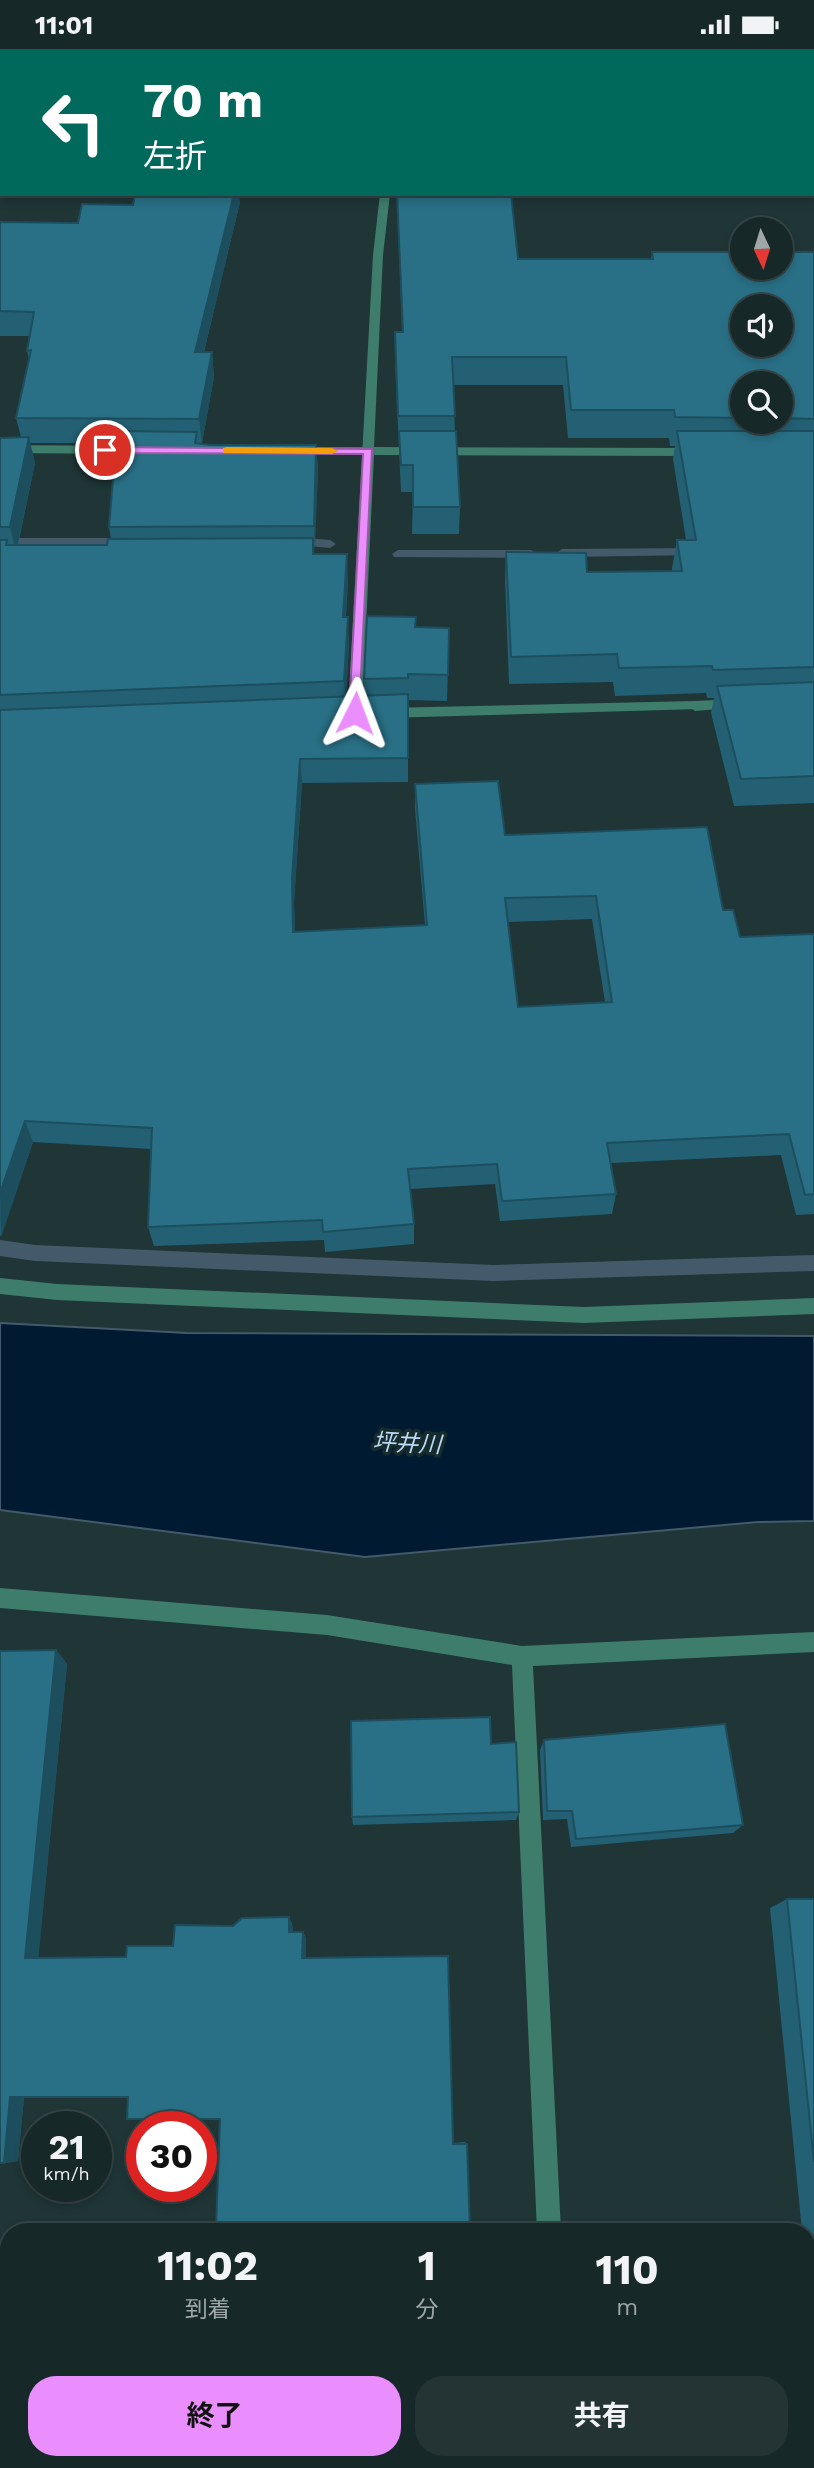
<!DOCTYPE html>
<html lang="ja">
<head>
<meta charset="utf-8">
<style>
	body { margin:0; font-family:"Work Sans","Noto Sans JP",sans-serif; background:#243434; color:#f1f3f6; height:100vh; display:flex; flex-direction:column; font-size:26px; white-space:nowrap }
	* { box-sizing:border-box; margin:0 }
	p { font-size:23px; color:#9ea6a8 }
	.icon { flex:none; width:38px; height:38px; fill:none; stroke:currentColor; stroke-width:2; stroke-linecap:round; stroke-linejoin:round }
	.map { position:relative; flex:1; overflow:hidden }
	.sheet { position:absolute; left:0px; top:2174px; width:816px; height:247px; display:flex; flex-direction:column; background:#172828; border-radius:28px 28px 0 0; box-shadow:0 4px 10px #0003,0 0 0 2px #364445 }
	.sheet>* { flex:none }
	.banner { position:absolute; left:0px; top:0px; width:816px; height:147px; box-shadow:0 4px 10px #0003,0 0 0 2px #364445; background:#00695c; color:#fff; overflow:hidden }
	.needle { width:46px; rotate:176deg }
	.buttons { position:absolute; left:730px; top:168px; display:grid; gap:14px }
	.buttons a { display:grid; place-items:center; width:63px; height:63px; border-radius:50%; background:#172828; box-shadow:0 4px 10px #0003,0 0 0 2px #364445; font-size:35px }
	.speed { position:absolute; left:21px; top:2062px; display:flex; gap:14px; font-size:35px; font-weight:700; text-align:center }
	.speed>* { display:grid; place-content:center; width:91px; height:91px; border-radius:50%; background:#172828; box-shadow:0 4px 10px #0003,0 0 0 2px #364445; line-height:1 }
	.speed small { font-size:18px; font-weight:400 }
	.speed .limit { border:10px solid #d22; background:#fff; color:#111 }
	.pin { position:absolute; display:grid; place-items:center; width:60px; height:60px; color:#fff; margin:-30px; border:4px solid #fff; border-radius:50%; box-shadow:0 2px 7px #0007 }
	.me { position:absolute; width:77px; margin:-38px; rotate:3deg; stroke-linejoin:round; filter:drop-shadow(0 0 5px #0008) }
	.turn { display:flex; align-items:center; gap:24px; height:147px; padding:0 28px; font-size:32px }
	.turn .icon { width:91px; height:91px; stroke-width:2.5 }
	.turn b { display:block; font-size:49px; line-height:60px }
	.eta { display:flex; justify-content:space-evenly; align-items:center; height:119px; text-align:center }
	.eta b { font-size:42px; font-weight:700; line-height:49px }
	.primary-button { display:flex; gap:14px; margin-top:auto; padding:14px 28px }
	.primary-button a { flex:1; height:80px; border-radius:28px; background:#ea8dfd; color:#111; font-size:28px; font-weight:700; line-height:80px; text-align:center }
	.primary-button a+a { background:#243434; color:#f1f3f6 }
	.status { display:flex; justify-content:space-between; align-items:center; height:49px; padding:0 35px; background:#172828; direction:ltr }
	.status svg { height:19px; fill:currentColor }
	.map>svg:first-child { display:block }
	.water { fill:#001a32; stroke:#445a6b; stroke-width:2 }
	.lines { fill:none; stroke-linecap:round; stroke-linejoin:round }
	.stream { fill:#445a6b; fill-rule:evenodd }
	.service { fill:#3e7d6c; fill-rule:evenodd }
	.minor { fill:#3e7d6c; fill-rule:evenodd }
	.tertiary { fill:#3e7d6c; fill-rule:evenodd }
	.wall { fill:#236073; fill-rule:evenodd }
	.shaded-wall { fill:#1d4e5e }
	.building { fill:#297086; stroke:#1d4e5e; stroke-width:2; fill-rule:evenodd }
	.route { fill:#ea8dfd; stroke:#985ca4; stroke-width:2 }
	.slow { fill:#f59e0b }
	.labels { text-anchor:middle; stroke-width:7; stroke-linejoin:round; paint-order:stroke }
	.water-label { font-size:23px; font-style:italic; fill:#bcdaf7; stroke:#152b2c }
</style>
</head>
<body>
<div class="status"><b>11:01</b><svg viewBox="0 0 49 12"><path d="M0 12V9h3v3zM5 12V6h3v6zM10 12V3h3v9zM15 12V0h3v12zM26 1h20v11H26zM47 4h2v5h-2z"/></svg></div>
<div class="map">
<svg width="814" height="2419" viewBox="0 0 814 2419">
	<rect width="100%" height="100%" fill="#1f3536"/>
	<polygon class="water" points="0,1274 187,1284 814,1287 814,1472 758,1473 365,1508 0,1461"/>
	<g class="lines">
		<g class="stream">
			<polygon points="292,488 330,491 336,495 330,499 288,495 286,492"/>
			<polygon points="0,489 131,489 137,493 131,497 0,497"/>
			<polygon points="699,499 705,503 703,506 562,508 556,504 562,500"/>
			<polygon points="398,501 531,501 537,505 531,509 394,508 392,505"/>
			<polygon points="0,1191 35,1196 493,1216 814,1206 814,1222 493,1232 35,1212 0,1207"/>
		</g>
		<g class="service">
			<polygon points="0,396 138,397 144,401 138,405 0,404"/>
			<polygon points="295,398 369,398 375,402 369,406 291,405 291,399"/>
			<polygon points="737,650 742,652 742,658 695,662 688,657 695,652"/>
		</g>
		<g class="minor">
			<polygon points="17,0 27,0 17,2"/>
			<rect x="323" y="0" width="10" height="2"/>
			<polygon points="2,70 2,82 0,83 0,71"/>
			<polygon points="380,145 390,145 383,206 374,398 698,399 704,403 698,407 374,406 362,664 355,669 348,664 373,206"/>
			<polygon points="695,652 702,657 700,660 385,669 378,664 385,659"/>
			<polygon points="0,1229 57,1235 584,1258 814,1249 814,1265 584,1274 57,1251 0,1245"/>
			<polygon points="0,1539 327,1566 522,1597 814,1583 814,1603 533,1617 561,2182 537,2182 512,1616 327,1586 0,1559"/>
			<polygon points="547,2412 573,2412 574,2419 548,2419"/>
		</g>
		<rect class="tertiary" x="0" y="96" width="2" height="6"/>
	</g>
	<g class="wall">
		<rect x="248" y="0" width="55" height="2"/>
		<polygon points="439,0 814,0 814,62 814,2 439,2"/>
		<path d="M397,145L518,210H651L652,203H814V754L734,757L711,664L714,649H707L706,644L615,647L613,633L509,635L505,532L506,503L587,523L672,522V519L677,491H686L673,410L675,397H670L669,389H568L563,336H453L455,382L460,458L459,485H412L413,443H401L395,312V283H402ZM742,334H780V373H742Z"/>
		<path d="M240,153L204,303H212L214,328L202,394L198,395L210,396H316L318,421L314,505L348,531L346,568L349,593L346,648L364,647V630L416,568L415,578L449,579L447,652L408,651V733L302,734L294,853L295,883L425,876L415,760V735L505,786L723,861L740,888L814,885V1165L796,1166L781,1106L611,1114L616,1145L612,1165L500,1172L495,1135L410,1140L414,1175V1195L325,1203L324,1191L154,1197L148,1178L151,1100L33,1093L0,1188V389L21,388L16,369L29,311L27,302L30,287H0V173L78,174L133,156ZM30,394H116L109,478L111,490L107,496H18L35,414ZM592,870L605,953L518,958L508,873Z"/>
		<polygon points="56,1601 67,1615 38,1909 126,1908 173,1897 233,1877 292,1874 293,1883 303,1883 306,1889 306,1909 453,2094 465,2093 467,2095 470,2182 206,2180 214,2176 216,2176 220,2070 128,2049 24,2048 18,2112 4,2114"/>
		<polygon points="544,1691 743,1776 733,1784 571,1798 567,1770 543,1771 540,1701"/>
		<polygon points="491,1695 519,1763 516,1771 353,1776 352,1768"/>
		<polygon points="787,1850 814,1850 814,2304 807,2231 807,2182 802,2182 770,1859"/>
		<polygon points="807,2373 814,2378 814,2419 600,2419 599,2412 807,2412"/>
	</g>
	<g class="shaded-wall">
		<polygon points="234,145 239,145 240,153 198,327 195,303"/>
		<polygon points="212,303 214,328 202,394 199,370"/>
		<polygon points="29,388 35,414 16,503 10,478"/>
		<polygon points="316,396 318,421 315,502 314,477"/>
		<polygon points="347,505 348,531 344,593 343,568"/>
		<polygon points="348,568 349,593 346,657 344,632"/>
		<polygon points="300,710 302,734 294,853 296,907 293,883 292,830"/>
		<polygon points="25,1072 33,1093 1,1189 0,1144"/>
		<polygon points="56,1601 67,1615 38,1914 25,1909"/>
		<polygon points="289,1868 292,1874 293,1889 289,1883"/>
		<polygon points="303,1883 306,1889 306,1914 302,1909"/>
		<polygon points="10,2048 24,2048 18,2112 4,2114"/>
	</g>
	<g class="building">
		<rect x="442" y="0" width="165" height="2"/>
		<polygon points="703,0 814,0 814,36 814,2 703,2"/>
		<polygon points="135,145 234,145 195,303 212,303 199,370 16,369 31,301 27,302 34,263 0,262 0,173 78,174 82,155 133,156"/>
		<path d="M397,145H511L518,210H653L652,203H742V219H780V203H814V370L780,369V334H742V369L675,368L674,361H571L566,308H452L455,367H398L395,283H403ZM742,257H780V296H742Z"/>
		<polygon points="117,382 197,383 195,394 210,396 316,396 314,477 109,478"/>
		<polygon points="399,382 456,382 460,458 413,458 413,416 401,416"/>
		<polygon points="677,382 814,382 814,618 713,621 712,617 619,619 617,605 511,608 506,503 586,504 587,523 682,522 677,491 696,491"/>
		<polygon points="29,388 10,478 0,478 0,389"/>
		<polygon points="313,489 313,505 347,505 343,568 348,568 344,632 0,646 0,491 7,491 6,496 107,496 108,490"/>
		<polygon points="367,567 416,568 415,578 449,579 448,626 408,625 408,629 364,630"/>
		<polygon points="814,633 814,727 741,730 717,637"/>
		<path d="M408,645V709L300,710L292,830L293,883L427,876L415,735L498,732L505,786L707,778L723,861H733L740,888L814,885V1145L805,1146L789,1085L607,1094L616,1145L502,1152L497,1115L408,1120L414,1175L323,1183L322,1171L148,1178L152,1079L25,1072L0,1144V661ZM596,847L612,953L518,958L505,849Z"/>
		<polygon points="56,1601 25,1909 126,1908 127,1897 173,1897 175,1876 233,1877 242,1869 289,1868 289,1883 303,1883 302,1909 448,1907 453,2095 467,2095 470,2182 206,2182 206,2180 216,2180 220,2070 127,2070 128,2048 10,2048 4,2114 0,2114 0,1602"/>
		<polygon points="490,1668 491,1695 516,1693 519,1763 352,1768 351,1672"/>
		<polygon points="725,1675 743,1776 576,1790 572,1762 547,1762 544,1691"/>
		<polygon points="787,1850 814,1850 814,2113"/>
		<polygon points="9,2280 9,2412 469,2412 469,2419 0,2419 0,2358"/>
		<polygon points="807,2386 814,2386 814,2419 607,2419 607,2412 807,2412"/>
	</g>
	<polygon class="route" points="102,398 372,400 359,667 351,667 349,664 363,405 105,404 100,401"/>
	<polygon class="slow" points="227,398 332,399 338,402 332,405 223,404 223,399"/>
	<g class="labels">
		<g class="water-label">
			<text transform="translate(407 1394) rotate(3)" y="8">坪井川</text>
		</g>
	</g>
</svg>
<div class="buttons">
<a><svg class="needle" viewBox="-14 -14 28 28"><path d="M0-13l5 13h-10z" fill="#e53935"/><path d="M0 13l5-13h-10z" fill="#9ea6a8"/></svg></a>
<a><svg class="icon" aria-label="sound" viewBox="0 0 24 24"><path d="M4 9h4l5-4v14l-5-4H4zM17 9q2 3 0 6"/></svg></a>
<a><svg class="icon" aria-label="search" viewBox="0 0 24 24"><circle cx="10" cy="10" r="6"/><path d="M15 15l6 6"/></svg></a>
</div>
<div class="speed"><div>21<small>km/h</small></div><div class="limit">30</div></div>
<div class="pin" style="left:105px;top:401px;background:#d93025"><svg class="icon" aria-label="arrive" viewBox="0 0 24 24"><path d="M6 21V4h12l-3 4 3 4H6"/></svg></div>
<svg class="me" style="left:355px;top:664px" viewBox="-20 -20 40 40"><path d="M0-17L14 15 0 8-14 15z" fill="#ea8dfd" stroke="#fff" stroke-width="4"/></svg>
<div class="banner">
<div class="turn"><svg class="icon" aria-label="left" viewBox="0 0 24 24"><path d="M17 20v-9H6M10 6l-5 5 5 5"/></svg><div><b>70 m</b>左折</div></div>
</div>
<section class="sheet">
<div class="eta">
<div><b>11:02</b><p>到着</p></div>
<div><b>1</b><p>分</p></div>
<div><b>110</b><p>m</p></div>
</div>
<div class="primary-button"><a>終了</a><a>共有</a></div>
</section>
</div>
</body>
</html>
